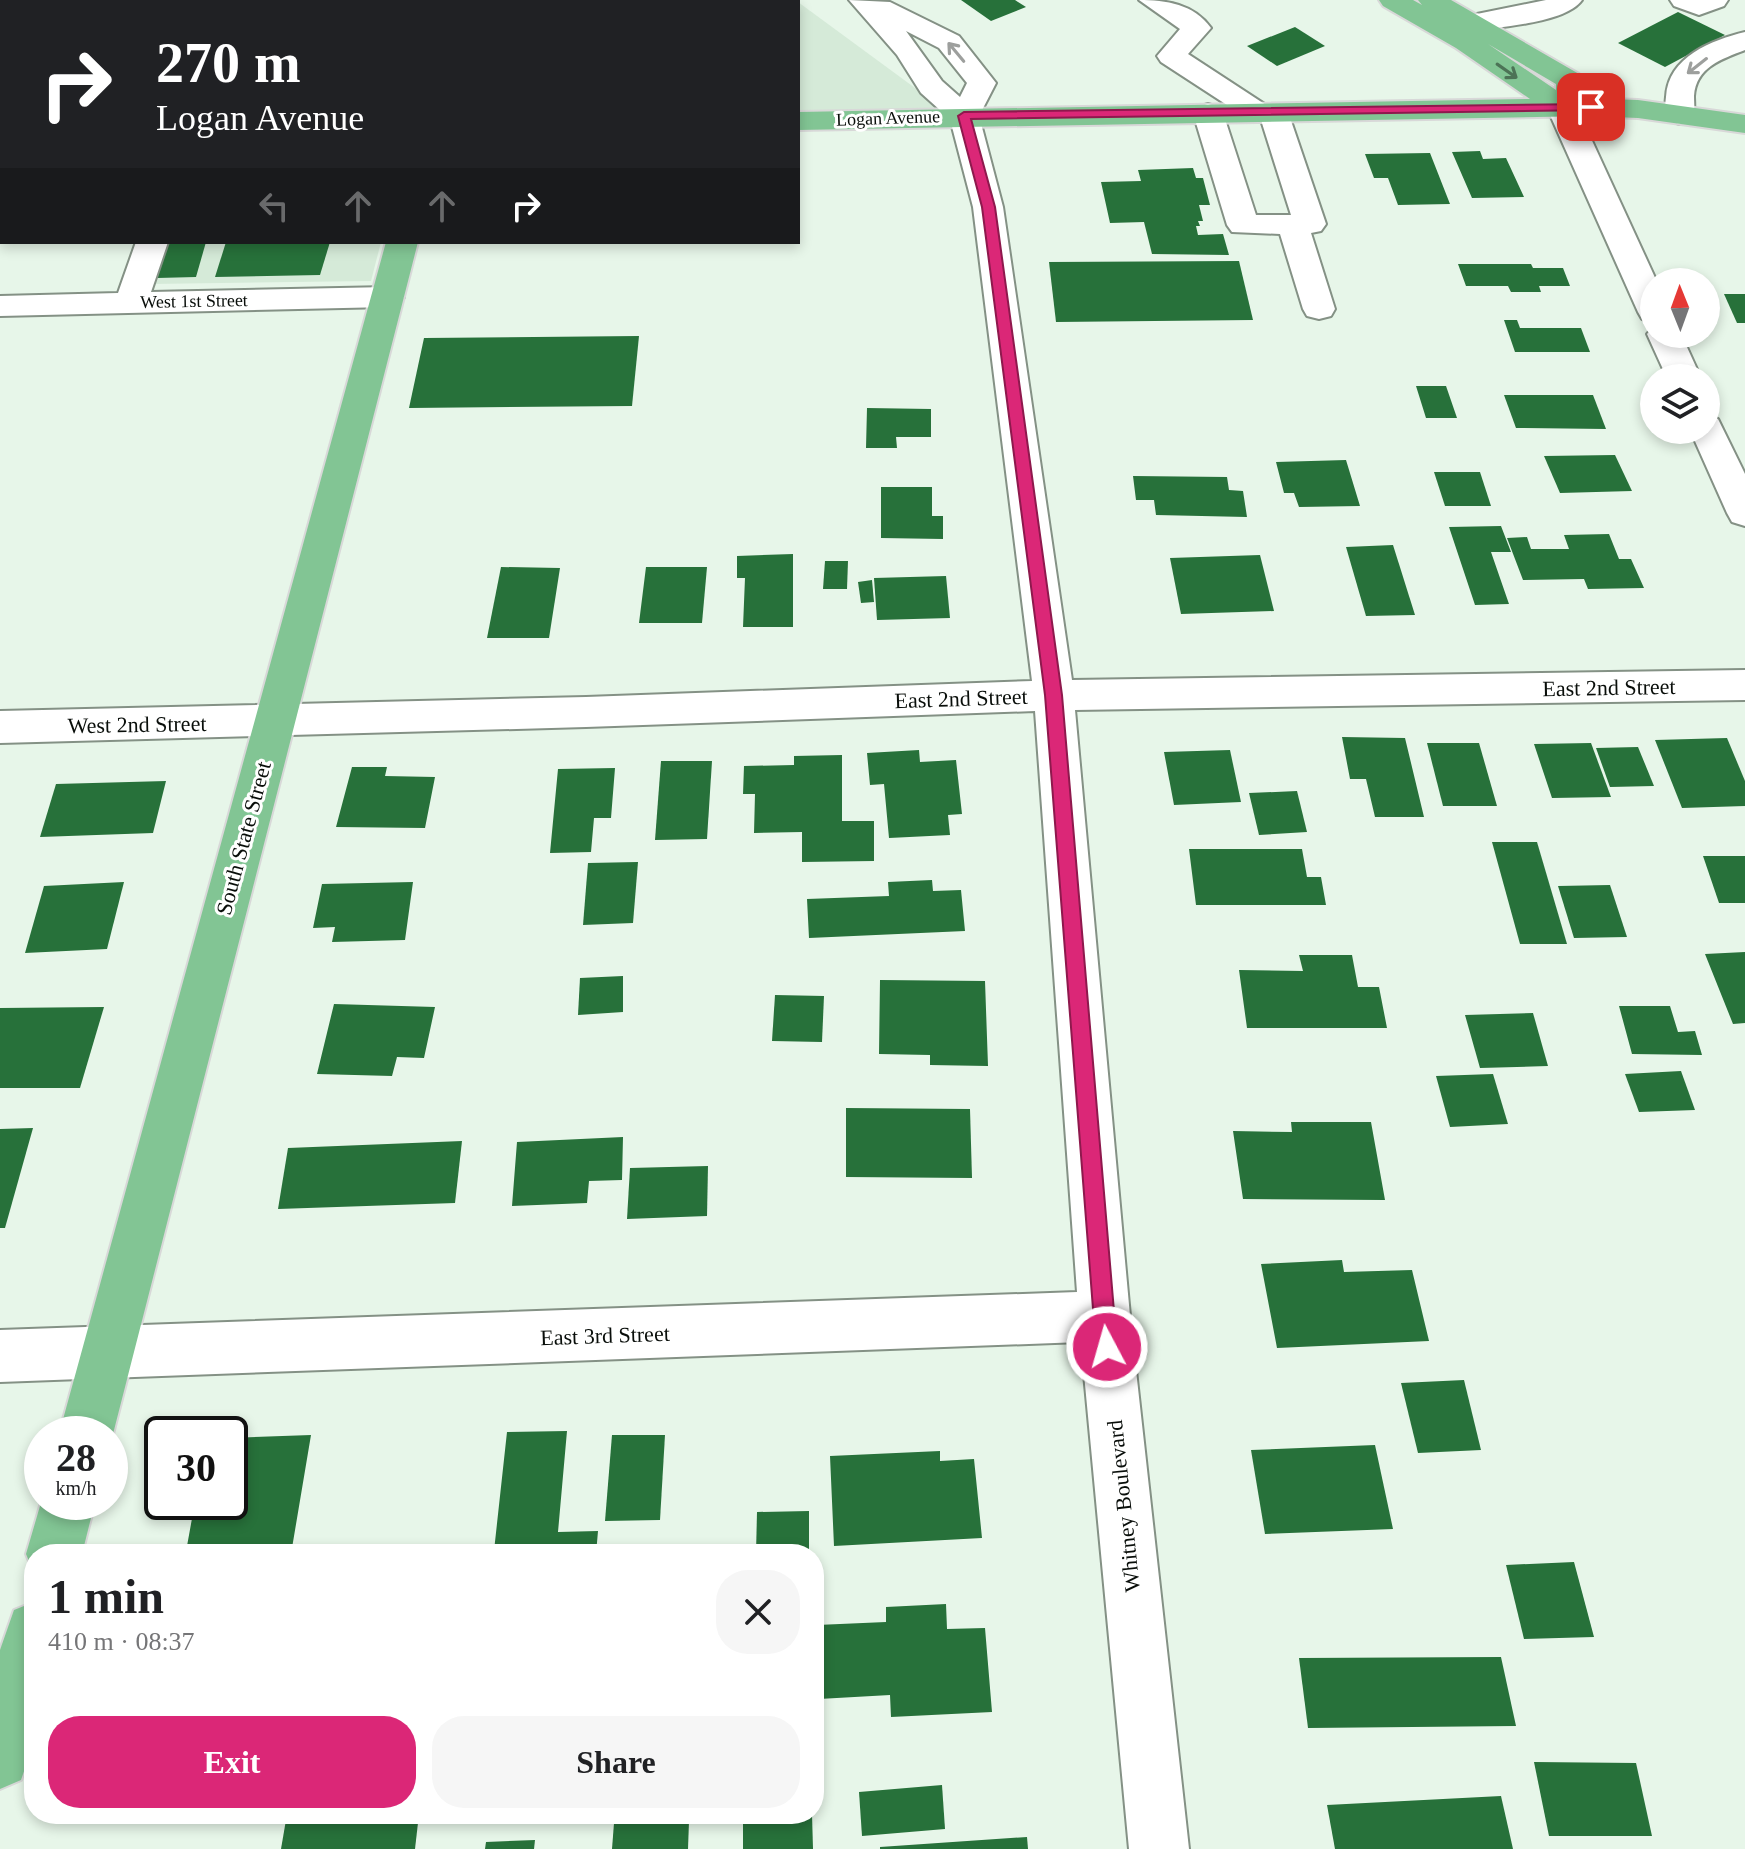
<!DOCTYPE html>
<html lang="en">
<head>
<meta charset="utf-8">
<style>
	body { margin:0; font-family:Georgia,serif; background:#f6f6f6; color:#202124; height:100vh; display:flex; flex-direction:column; font-size:30px; white-space:nowrap }
	* { box-sizing:border-box; margin:0 }
	p { font-size:26px; color:#757577 }
	.icon { flex:none; width:44px; height:44px; fill:none; stroke:currentColor; stroke-width:2; stroke-linecap:round; stroke-linejoin:round }
	.map { position:relative; flex:1; overflow:hidden }
	.panel { position:absolute; left:24px; top:1544px; width:800px; height:280px; display:flex; flex-direction:column; background:#fff; border-radius:32px; box-shadow:0 4px 12px #0003 }
	.panel>* { flex:none }
	.banner { position:absolute; left:0px; top:0px; width:800px; height:244px; box-shadow:0 4px 12px #0003; background:#202124; color:#fff; overflow:hidden }
	.needle { width:52px; rotate:359deg }
	.tools { position:absolute; left:1640px; top:268px; display:grid; gap:16px }
	.tools a { display:grid; place-items:center; width:80px; height:80px; border-radius:50%; background:#fff; box-shadow:0 4px 12px #0003; font-size:40px }
	.speed { position:absolute; left:24px; top:1416px; display:flex; gap:16px; font-size:40px; font-weight:700; text-align:center }
	.speed>* { display:grid; place-content:center; width:104px; height:104px; border-radius:50%; background:#fff; box-shadow:0 4px 12px #0003; line-height:1 }
	.speed small { font-size:20px; font-weight:400 }
	.speed .limit { border:4px solid #111; border-radius:12px; background:#fff; color:#111 }
	.pin { position:absolute; display:grid; place-items:center; width:68px; height:68px; color:#fff; margin:-34px; border-radius:16px; box-shadow:0 4px 12px #0006 }
	.me { position:absolute; width:88px; margin:-44px; rotate:354deg; stroke-linejoin:round; filter:drop-shadow(0 0 6px #0008) }
	.turn { display:flex; align-items:center; gap:28px; height:168px; padding:0 24px; font-size:36px }
	.turn .icon { width:104px; height:104px; stroke-width:2.5 }
	.turn b { display:block; font-size:56px; line-height:68px }
	.lanes { display:flex; align-items:center; height:76px; padding:0 24px; background:#0003; justify-content:center; gap:40px; direction:ltr }
	.lanes .off { opacity:.35 }
	.round { display:grid; place-items:center; flex:none; width:84px; height:84px; border-radius:32px; background:#f6f6f6 }
	.summary { display:flex; align-items:center; justify-content:space-between; height:136px; padding:0 24px }
	h1 { font-size:48px; font-weight:600; line-height:60px }
	.primary-button { display:flex; gap:16px; margin-top:auto; padding:16px 24px }
	.primary-button a { flex:1; height:92px; border-radius:32px; background:#db2777; color:#fff; font-size:32px; font-weight:600; line-height:92px; text-align:center }
	.primary-button a+a { background:#f6f6f6; color:#202124 }
	.map>svg:first-child { display:block }
	.built { fill:#d5ead8 }
	.building { fill:#27713a }
	.lines { fill:none; stroke-linecap:round; stroke-linejoin:round }
	.minor-casing { stroke:#849185; stroke-width:4 }
	.major-casing { stroke:#d8d8d8; stroke-width:4 }
	.minor { fill:#fff; fill-rule:evenodd }
	.major { fill:#82c594; fill-rule:evenodd }
	.oneway { stroke:#9d9f9d }
	.oneway2 { stroke:#4c7356 }
	.route { fill:#db2777; stroke:#8e194d; stroke-width:2 }
	.labels { text-anchor:middle; stroke-width:6; stroke-linejoin:round; paint-order:stroke }
	.far-street-label { font-size:18px; fill:#090e0a; stroke:#fff }
	.street-label { font-size:22px; fill:#090e0a; stroke:#fff }
</style>
</head>
<body>
<div class="map">
<svg width="1745" height="1849" viewBox="0 0 1745 1849">
	<rect width="100%" height="100%" fill="#e7f6e9"/>
	<g class="built">
		<polygon points="313,0 795,0 798,2 315,2"/>
		<polygon points="798,2 945,110 798,112"/>
		<polygon points="164,242 381,242 371,281 151,284"/>
	</g>
	<g class="building">
		<polygon points="961,0 1015,0 1026,7 991,21"/>
		<polygon points="1678,12 1725,35 1665,67 1618,43"/>
		<polygon points="1295,27 1325,46 1277,66 1247,46"/>
		<polygon points="1480,151 1483,159 1506,158 1524,197 1472,198 1452,152"/>
		<polygon points="1430,153 1450,204 1398,205 1388,178 1374,178 1365,154"/>
		<polygon points="1193,168 1196,178 1203,178 1210,205 1199,205 1203,221 1198,221 1200,226 1196,226 1198,235 1223,234 1229,255 1152,254 1144,222 1110,223 1101,182 1141,181 1138,170"/>
		<polygon points="168,242 206,242 196,277 157,278"/>
		<polygon points="226,242 330,242 320,275 215,277"/>
		<polygon points="1239,261 1253,320 1056,322 1049,262"/>
		<polygon points="1458,264 1531,264 1533,268 1563,268 1570,286 1539,286 1541,292 1511,292 1508,286 1466,286"/>
		<polygon points="1724,294 1745,294 1745,323 1737,323"/>
		<polygon points="1504,320 1517,320 1520,328 1581,328 1590,352 1515,352"/>
		<polygon points="639,336 632,406 409,408 424,338"/>
		<polygon points="1416,386 1446,386 1457,418 1426,418"/>
		<polygon points="1504,395 1593,395 1606,429 1516,428"/>
		<polygon points="867,408 931,409 931,437 896,437 897,448 866,448"/>
		<polygon points="1615,455 1632,491 1560,493 1544,456"/>
		<polygon points="1346,460 1360,506 1299,507 1294,493 1284,493 1276,462"/>
		<polygon points="1434,472 1480,472 1491,506 1445,506"/>
		<polygon points="1133,476 1227,477 1229,490 1243,491 1247,517 1156,515 1154,500 1136,500"/>
		<polygon points="881,487 932,487 932,516 943,516 943,539 881,538"/>
		<polygon points="1501,526 1511,552 1491,552 1509,604 1475,605 1449,527"/>
		<polygon points="1609,534 1619,559 1631,559 1644,588 1588,589 1584,579 1523,580 1507,538 1527,537 1531,549 1569,549 1564,535"/>
		<polygon points="1393,545 1415,615 1366,616 1346,547"/>
		<polygon points="793,554 793,627 743,627 745,578 737,578 737,556"/>
		<polygon points="1260,555 1274,611 1181,614 1170,558"/>
		<polygon points="825,561 848,561 847,589 823,589"/>
		<polygon points="501,567 560,568 549,638 487,638"/>
		<polygon points="646,567 707,567 702,623 639,623"/>
		<polygon points="946,576 950,618 877,620 874,578"/>
		<polygon points="872,580 874,602 861,603 858,582"/>
		<polygon points="1342,737 1405,738 1424,817 1375,817 1366,779 1350,779"/>
		<polygon points="1727,738 1745,781 1745,806 1682,808 1655,740"/>
		<polygon points="1427,743 1479,743 1497,806 1443,806"/>
		<polygon points="1591,743 1611,797 1552,798 1534,744"/>
		<polygon points="1638,747 1654,786 1610,787 1596,748"/>
		<polygon points="919,750 920,762 956,760 962,814 948,815 950,835 889,838 884,784 870,785 867,753"/>
		<polygon points="1230,750 1241,802 1174,805 1164,752"/>
		<polygon points="842,755 842,821 874,821 874,861 802,862 802,832 754,833 755,794 743,794 744,766 794,765 794,756"/>
		<polygon points="661,761 712,761 707,839 655,840"/>
		<polygon points="352,767 387,767 385,776 435,777 425,828 336,827"/>
		<polygon points="615,768 611,818 594,818 591,852 550,853 558,769"/>
		<polygon points="166,781 153,833 40,837 56,784"/>
		<polygon points="1297,791 1307,832 1259,835 1249,793"/>
		<polygon points="1492,842 1537,842 1567,944 1520,944"/>
		<polygon points="1189,849 1302,849 1307,877 1321,877 1326,905 1196,905"/>
		<polygon points="1703,856 1745,856 1745,903 1719,903"/>
		<polygon points="638,862 633,923 583,925 588,863"/>
		<polygon points="932,880 933,891 961,890 965,931 809,938 807,899 889,896 888,882"/>
		<polygon points="124,882 107,949 25,953 44,886"/>
		<polygon points="413,882 405,940 332,942 335,927 313,928 322,884"/>
		<polygon points="1610,885 1627,937 1574,938 1558,886"/>
		<polygon points="1745,952 1745,1023 1733,1024 1705,954"/>
		<polygon points="1299,955 1352,955 1358,987 1379,987 1387,1028 1247,1028 1239,970 1303,971"/>
		<polygon points="623,976 623,1012 578,1015 580,978"/>
		<polygon points="880,980 985,981 988,1066 930,1065 930,1055 879,1054"/>
		<polygon points="775,995 824,996 822,1042 772,1041"/>
		<polygon points="334,1004 435,1007 424,1058 397,1057 392,1076 317,1074"/>
		<polygon points="1619,1006 1670,1006 1678,1032 1695,1031 1702,1055 1632,1054"/>
		<polygon points="104,1007 80,1088 0,1088 0,1008"/>
		<polygon points="1533,1013 1548,1066 1480,1068 1465,1015"/>
		<polygon points="1681,1071 1695,1110 1639,1112 1625,1074"/>
		<polygon points="1493,1074 1508,1124 1450,1127 1436,1076"/>
		<polygon points="846,1108 970,1109 972,1178 846,1177"/>
		<polygon points="1291,1122 1371,1122 1385,1200 1243,1199 1233,1131 1292,1132"/>
		<polygon points="33,1128 5,1228 0,1228 0,1129"/>
		<polygon points="623,1137 622,1180 589,1181 587,1203 512,1206 517,1142"/>
		<polygon points="462,1141 455,1203 278,1209 288,1148"/>
		<polygon points="708,1166 707,1216 627,1219 630,1168"/>
		<polygon points="1342,1260 1344,1272 1412,1270 1429,1341 1277,1348 1261,1264"/>
		<polygon points="1464,1380 1481,1450 1418,1453 1401,1383"/>
		<polygon points="567,1431 558,1532 598,1531 596,1554 558,1554 558,1550 494,1551 507,1432"/>
		<polygon points="311,1435 291,1554 230,1554 232,1544 187,1546 195,1502 230,1502 230,1438"/>
		<polygon points="612,1435 665,1435 660,1520 605,1521"/>
		<polygon points="1375,1445 1393,1529 1265,1534 1251,1450"/>
		<polygon points="940,1451 940,1461 974,1459 982,1538 834,1546 830,1456"/>
		<polygon points="809,1511 809,1554 756,1554 757,1512"/>
		<polygon points="1574,1562 1594,1637 1524,1639 1506,1565"/>
		<polygon points="946,1604 947,1629 985,1628 992,1712 891,1717 890,1695 819,1699 817,1625 886,1622 886,1607"/>
		<polygon points="1501,1657 1516,1726 1308,1728 1299,1658"/>
		<polygon points="1534,1762 1636,1763 1652,1836 1549,1836"/>
		<polygon points="942,1785 945,1829 862,1836 859,1792"/>
		<polygon points="1501,1796 1513,1849 1335,1849 1327,1805"/>
		<polygon points="287,1814 419,1814 415,1849 281,1849"/>
		<polygon points="812,1814 813,1849 743,1849 743,1816"/>
		<polygon points="689,1821 688,1849 612,1849 614,1823"/>
		<polygon points="1027,1837 1028,1849 880,1849 880,1847"/>
		<polygon points="535,1840 534,1849 485,1849 486,1842"/>
	</g>
	<g class="lines">
		<g class="minor-casing">
			<g id="minor">
				<polygon points="21,0 49,0 51,2 23,2"/>
				<path d="M849,0L890,2L959,36L996,83L979,116L1003,207L1072,680L1745,670V700L1075,710L1130,1316L1189,1849H1129L1081,1342L0,1382V1330L1077,1292L1035,711L586,727L0,743V711L586,697L1032,681L973,207L950,119L921,93L897,55ZM906,31L939,48L967,83L960,97L942,81Z"/>
				<path d="M1139,0C1166,0 1194,4 1211,28L1188,54L1266,105L1283,106L1288,112L1326,224L1321,231L1311,233L1335,309L1331,316L1319,319L1307,316L1303,309L1280,234L1232,232L1227,225L1193,113L1198,107L1208,104L1218,107L1223,113L1256,215H1291L1261,120L1247,118L1161,62L1157,56L1180,29Z"/>
				<path d="M1546,0H1582C1566,23 1499,27 1472,31L1462,29L1458,23L1462,17Z"/>
				<polygon points="1670,0 1728,0 1724,6 1699,15 1674,6"/>
				<path d="M1745,32V50C1722,59 1696,67 1694,96C1694,106 1696,113 1690,121L1680,124L1670,121C1664,113 1665,106 1666,97C1668,57 1712,40 1745,32Z"/>
				<polygon points="1562,99 1572,102 1577,108 1657,282 1654,282 1654,322 1642,319 1638,312 1547,108 1552,102"/>
				<polygon points="136,242 168,242 151,292 388,287 399,290 404,297 399,304 388,307 0,316 0,296 118,293"/>
				<polygon points="1654,326 1654,334 1681,334 1701,378 1667,378 1647,334"/>
				<polygon points="1706,415 1718,419 1745,474 1745,526 1732,522 1727,513 1690,430 1706,430"/>
			</g>
		</g>
		<g class="major-casing">
			<g id="major">
				<polygon points="293,0 321,0 323,2 295,2"/>
				<path d="M1379,0H1413L1422,5L1418,0H1451L1579,74L1585,88L1581,98L1638,100L1745,115V133L1638,118L1591,116L798,130V112L1530,99L1456,48L1383,6ZM1488,44L1556,84V90Z"/>
				<polygon points="386,242 418,242 113,1434 110,1440 110,1434 59,1434"/>
				<polygon points="42,1499 42,1502 95,1502 82,1554 34,1554 34,1573 26,1554"/>
				<polygon points="34,1602 34,1742 21,1780 0,1789 0,1650 14,1610"/>
			</g>
		</g>
		<use href="#minor" class="minor"/>
		<use href="#major" class="major"/>
	</g>
	<defs><path id="oneway-shaft" d="M-6 0H5M1.5-3L5.5 0L1.5 3" fill="none" stroke-width="1.6" stroke-linecap="round" stroke-linejoin="round" transform="scale(2)"/></defs>
	<g class="oneway">
		<use href="#oneway-shaft" transform="translate(956 52) rotate(-130)"/>
		<use href="#oneway-shaft" transform="translate(1697 66) rotate(142)"/>
	</g>
	<use class="oneway2" href="#oneway-shaft" transform="translate(1507 71) rotate(35)"/>
	<polygon class="route" points="1591,104 1595,105 1595,110 971,119 995,207 1062,695 1117,1347 1114,1355 1107,1358 1099,1355 1096,1347 1045,695 982,207 958,116 964,112"/>
	<g class="labels">
		<g class="far-street-label">
			<text transform="translate(888 118) rotate(-2)" y="6">Logan Avenue</text>
			<text transform="translate(194 301) rotate(-1)" y="6">West 1st Street</text>
		</g>
		<g class="street-label">
			<text transform="translate(1609 687) rotate(-1)" y="8">East 2nd Street</text>
			<text transform="translate(961 698) rotate(-2)" y="8">East 2nd Street</text>
			<text transform="translate(137 724) rotate(-1)" y="8">West 2nd Street</text>
			<text transform="translate(243 838) rotate(-75)" y="8">South State Street</text>
			<text transform="translate(605 1335) rotate(-2)" y="8">East 3rd Street</text>
			<text transform="translate(1123 1506) rotate(-96)" y="8">Whitney Boulevard</text>
		</g>
	</g>
</svg>
<div class="tools">
<a><svg class="needle" viewBox="-14 -14 28 28"><path d="M0-13l5 13h-10z" fill="#e53935"/><path d="M0 13l5-13h-10z" fill="#757577"/></svg></a>
<a><svg class="icon" aria-label="layers" viewBox="0 0 24 24"><path d="M12 4l9 5-9 5-9-5zM3 14l9 5 9-5"/></svg></a>
</div>
<div class="speed"><div>28<small>km/h</small></div><div class="limit">30</div></div>
<div class="pin" style="left:1591px;top:107px;background:#d93025"><svg class="icon" aria-label="arrive" viewBox="0 0 24 24"><path d="M6 21V4h12l-3 4 3 4H6"/></svg></div>
<svg class="me" style="left:1107px;top:1347px" viewBox="-20 -20 40 40"><circle r="17" fill="#db2777" stroke="#fff" stroke-width="3"/><path d="M0-11L8 9 0 5-8 9z" fill="#fff"/></svg>
<div class="banner">
<div class="turn"><svg class="icon" aria-label="right" viewBox="0 0 24 24"><path d="M7 20v-9h11M14 6l5 5-5 5"/></svg><div><b>270 m</b>Logan Avenue</div></div>
<div class="lanes"><svg class="icon off" aria-label="left" viewBox="0 0 24 24"><path d="M17 20v-9H6M10 6l-5 5 5 5"/></svg><svg class="icon off" aria-label="ahead" viewBox="0 0 24 24"><path d="M12 20V5M6 11l6-6 6 6"/></svg><svg class="icon off" aria-label="ahead" viewBox="0 0 24 24"><path d="M12 20V5M6 11l6-6 6 6"/></svg><svg class="icon" aria-label="right" viewBox="0 0 24 24"><path d="M7 20v-9h11M14 6l5 5-5 5"/></svg></div>
</div>
<section class="panel">
<div class="summary"><div><h1>1 min</h1><p>410 m · 08:37</p></div><a class="round"><svg class="icon" aria-label="close" viewBox="0 0 24 24"><path d="M6 6l12 12M18 6L6 18"/></svg></a></div>
<div class="primary-button"><a>Exit</a><a>Share</a></div>
</section>
</div>
</body>
</html>
